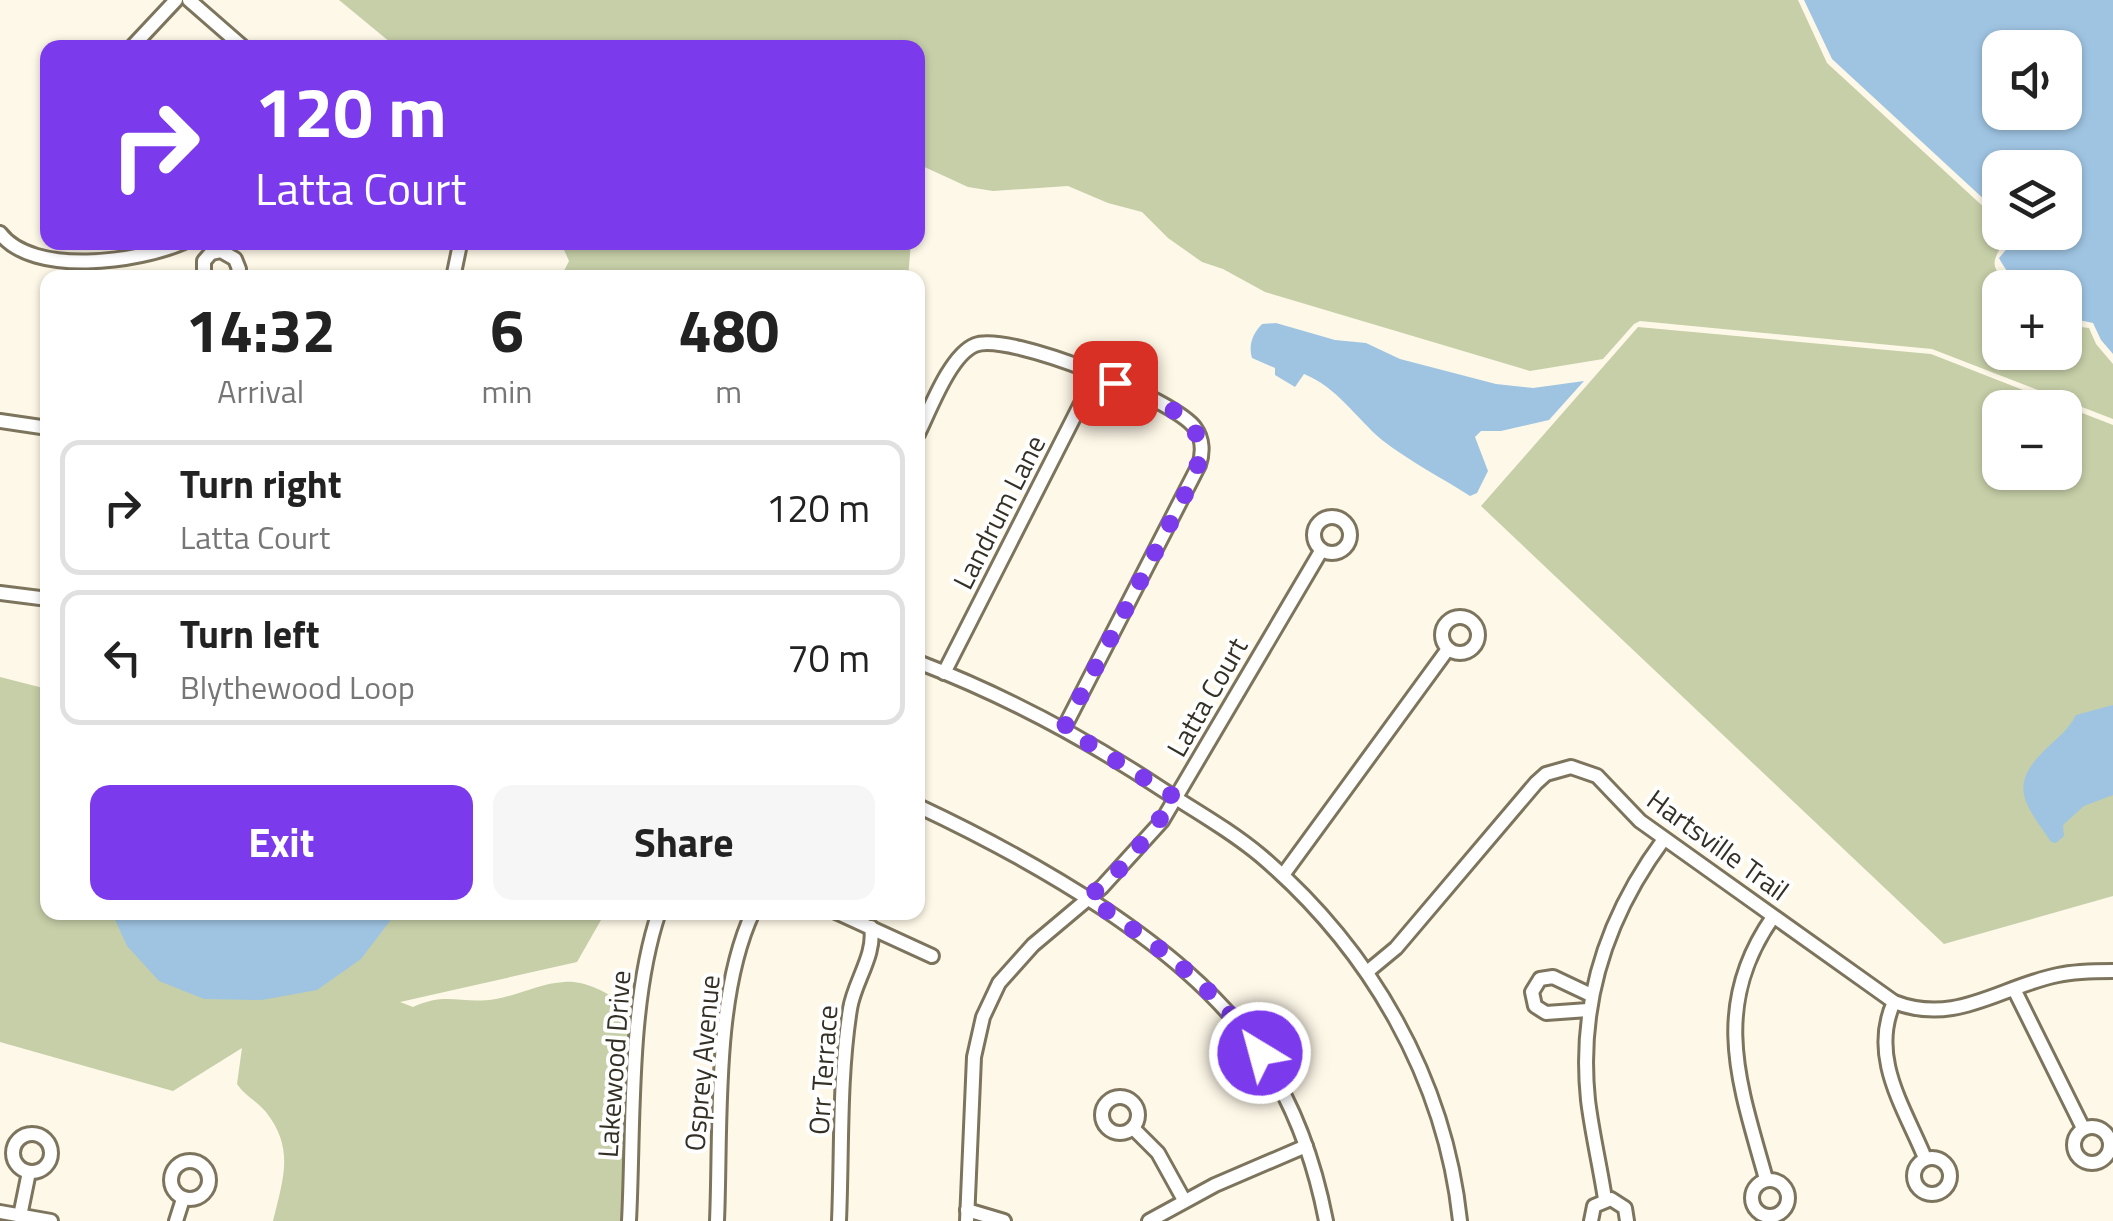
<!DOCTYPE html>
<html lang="en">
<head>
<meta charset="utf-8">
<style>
	body { margin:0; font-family:"Titillium Web",sans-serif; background:#f6f6f6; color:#222; height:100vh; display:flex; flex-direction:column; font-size:38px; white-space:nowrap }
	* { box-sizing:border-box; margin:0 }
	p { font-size:32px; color:#767676 }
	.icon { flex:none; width:55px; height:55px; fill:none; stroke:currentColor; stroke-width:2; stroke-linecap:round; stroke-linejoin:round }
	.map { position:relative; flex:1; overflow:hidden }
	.details { position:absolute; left:40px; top:270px; width:885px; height:650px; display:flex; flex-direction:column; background:#fff; border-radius:20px; box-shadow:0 2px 8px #0004 }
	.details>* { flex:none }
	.banner { position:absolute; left:40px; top:40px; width:885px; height:210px; border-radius:20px; box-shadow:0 2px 8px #0004; background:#7c3aed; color:#fff; overflow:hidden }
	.tools { position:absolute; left:1982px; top:30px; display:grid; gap:20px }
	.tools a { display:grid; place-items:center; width:100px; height:100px; border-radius:20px; background:#fff; box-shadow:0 2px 8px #0004; font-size:50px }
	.pin { position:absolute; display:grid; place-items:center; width:85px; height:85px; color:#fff; margin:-42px; border-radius:20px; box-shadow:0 5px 15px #0006 }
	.me { position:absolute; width:110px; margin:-55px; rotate:323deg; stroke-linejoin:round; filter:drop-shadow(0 0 8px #0008) }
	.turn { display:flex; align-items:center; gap:35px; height:210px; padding:0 50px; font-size:45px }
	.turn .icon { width:130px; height:130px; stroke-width:2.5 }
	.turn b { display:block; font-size:70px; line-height:85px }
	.eta { display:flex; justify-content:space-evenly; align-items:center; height:170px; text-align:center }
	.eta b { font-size:60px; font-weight:700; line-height:70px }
	.primary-button { display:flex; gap:20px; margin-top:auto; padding:20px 50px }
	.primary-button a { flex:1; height:115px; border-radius:20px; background:#7c3aed; color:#fff; font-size:40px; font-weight:700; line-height:115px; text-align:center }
	.primary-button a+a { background:#f6f6f6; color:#222 }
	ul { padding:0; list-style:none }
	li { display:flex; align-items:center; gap:30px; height:135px; margin:0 20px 15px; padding:0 30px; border:5px solid #e0e0e0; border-radius:20px }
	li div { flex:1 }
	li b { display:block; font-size:38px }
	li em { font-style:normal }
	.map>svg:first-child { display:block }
	.green { fill:#c6cfa8; fill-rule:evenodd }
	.water { fill:#9fc4e2; fill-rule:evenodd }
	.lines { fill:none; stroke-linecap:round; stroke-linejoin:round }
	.minor-casing { stroke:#7d745d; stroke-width:18 }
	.minor { stroke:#fff; stroke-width:12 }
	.route { stroke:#7c3aed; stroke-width:18; stroke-dasharray:0 32.4 }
	.labels { text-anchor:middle; stroke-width:8; stroke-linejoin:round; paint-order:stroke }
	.street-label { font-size:28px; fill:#343026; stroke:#fff }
</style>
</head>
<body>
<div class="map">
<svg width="2113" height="1221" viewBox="0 0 2113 1221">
	<rect width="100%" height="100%" fill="#fef8e8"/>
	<g class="green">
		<path d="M339,0H1798L1827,63L2000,222V232L2008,233L2010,236C1989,261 1987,271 2019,287L2000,288V352H2065V325L2089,328L2096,344L2113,364V419L1932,349L1640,321L1634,324L1603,359L1530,371L1265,292L1223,269L1202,262L1168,238L1142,212L1108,203L1068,186L993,191L968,187L918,164V48L396,47Z"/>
		<polygon points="561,243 911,243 908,278 561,277 569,261"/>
		<path d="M1638,327L1931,354L2113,425V896L1944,944L1481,506ZM2000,408H2065V472H2000Z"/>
		<path d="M0,677L47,689L48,912L605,913L577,962L400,1002L413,1007C448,991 461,1005 496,999C518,995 542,983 564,982C582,980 608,991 620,1004L641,1006L629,1221H273C283,1179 295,1149 266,1112C257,1101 245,1096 237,1084L242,1048L173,1091L0,1042Z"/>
	</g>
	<g class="water">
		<path d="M1804,0H2113V354L2101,340L2093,323L2065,317V288C2034,288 2015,289 1999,258L2017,237L2015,233L2065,232V168H2000V214L1832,59ZM2000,48H2065V112H2000Z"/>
		<path d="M1276,323L1335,340L1366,343L1400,359L1496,384L1533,388L1584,381L1549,420L1501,431H1481L1475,437L1488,471L1477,493L1470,496C1442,478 1409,461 1382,440C1356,418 1337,387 1304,374L1295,387L1275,375V368L1252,358C1248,345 1253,333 1262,324Z"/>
		<path d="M2113,705V795L2084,806L2063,825L2064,836L2056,843L2051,842C2023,801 2007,785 2049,746C2060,736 2069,728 2076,715Z"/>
		<polygon points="112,913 396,913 361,959 317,990 262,1000 204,999 159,981 127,946"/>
	</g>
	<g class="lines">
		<g class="minor-casing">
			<g id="minor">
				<polyline points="189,0 244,48"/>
				<polyline points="131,48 176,0"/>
				<path d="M0,233C33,277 139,262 184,242"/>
				<polyline points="204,278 204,261 211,253 221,251 235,259 239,269 236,278"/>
				<polyline points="453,278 459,249 456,242"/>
				<polyline points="0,421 48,428"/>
				<path d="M918,434C930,410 950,355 975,345C1008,331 1176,400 1195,428C1203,439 1203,453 1199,465L1064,728"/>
				<circle cx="1332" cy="535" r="18"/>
				<polyline points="0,593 48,599"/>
				<circle cx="1460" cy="635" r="18"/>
				<path d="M918,662C1004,695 1083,737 1160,788C1194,810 1230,830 1261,856C1370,949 1445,1078 1460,1221"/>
				<polyline points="944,673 1096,374"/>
				<path d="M918,806C982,836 1045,870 1104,909C1227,992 1297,1071 1326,1221"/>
				<polyline points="1283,875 1448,649"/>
				<polyline points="836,912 932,956"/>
				<path d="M1367,972L1396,948L1536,783L1546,774L1571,767L1597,776L1640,821L1894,1002C1956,1026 1999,987 2058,975C2076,971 2095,971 2113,971"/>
				<polyline points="2014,989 2083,1128"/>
				<path d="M1894,1002C1869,1057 1904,1107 1925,1158"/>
				<polyline points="1588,1010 1546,1013 1535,1006 1532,992 1540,979 1553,977 1591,995"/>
				<circle cx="1120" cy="1115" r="18"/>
				<circle cx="2092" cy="1145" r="18"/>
				<polyline points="1134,1129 1158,1153 1184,1200"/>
				<circle cx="32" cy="1153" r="19"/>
				<circle cx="1932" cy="1176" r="18"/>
				<circle cx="190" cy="1180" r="19"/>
				<path d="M1766,1179C1739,1083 1710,1007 1773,917"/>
				<circle cx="1770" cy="1198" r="18"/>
				<path d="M1605,1199C1600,1166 1592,1133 1588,1100C1578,1003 1607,916 1664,839"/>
				<polyline points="967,1210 1004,1221"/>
				<polyline points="0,1212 51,1221"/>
				<polyline points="20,1216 29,1172"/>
				<polyline points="176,1221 183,1199"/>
				<path d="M629,1221C634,1124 628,1004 659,912"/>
				<path d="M717,1221C721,1127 713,997 753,912"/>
				<path d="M839,1221C842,1151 839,1078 850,1009C854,982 876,955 871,927"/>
				<polyline points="967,1221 974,1057 983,1017 999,983 1033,945 1102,887 1162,821 1321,551"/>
				<polyline points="1149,1221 1215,1185 1306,1146"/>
				<polyline points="1591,1221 1594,1206 1611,1199 1625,1208 1627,1221"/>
			</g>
		</g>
		<use href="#minor" class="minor"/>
	</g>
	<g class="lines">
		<path class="route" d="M1115,383C1161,405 1221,417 1192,481L1064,728L1176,798L1127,862L1088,898C1154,943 1215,986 1260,1053"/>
	</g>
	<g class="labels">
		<g class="street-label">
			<text transform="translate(999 512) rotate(-63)" y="10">Landrum Lane</text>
			<text transform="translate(1207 697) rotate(-60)" y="10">Latta Court</text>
			<text transform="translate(1718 845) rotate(36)" y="10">Hartsville Trail</text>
			<text transform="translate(702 1063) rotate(-85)" y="10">Osprey Avenue</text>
			<text transform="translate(614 1064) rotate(-86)" y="10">Lakewood Drive</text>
			<text transform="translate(823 1070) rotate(-86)" y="10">Orr Terrace</text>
		</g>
	</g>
</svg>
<div class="tools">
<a><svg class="icon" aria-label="sound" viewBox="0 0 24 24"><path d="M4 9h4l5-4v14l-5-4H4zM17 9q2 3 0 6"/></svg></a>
<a><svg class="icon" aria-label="layers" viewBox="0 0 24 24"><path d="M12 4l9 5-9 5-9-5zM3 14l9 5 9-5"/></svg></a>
<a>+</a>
<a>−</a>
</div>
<div class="pin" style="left:1115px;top:383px;background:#d93025"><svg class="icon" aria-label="arrive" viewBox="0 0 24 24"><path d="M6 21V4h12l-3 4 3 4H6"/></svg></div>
<svg class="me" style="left:1260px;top:1053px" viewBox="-20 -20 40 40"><circle r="17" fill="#7c3aed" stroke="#fff" stroke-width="3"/><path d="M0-11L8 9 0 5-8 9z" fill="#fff"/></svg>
<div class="banner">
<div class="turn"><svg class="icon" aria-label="right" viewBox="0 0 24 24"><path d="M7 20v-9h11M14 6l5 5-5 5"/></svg><div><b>120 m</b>Latta Court</div></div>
</div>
<section class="details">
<div class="eta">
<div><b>14:32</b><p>Arrival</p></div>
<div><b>6</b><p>min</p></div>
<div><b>480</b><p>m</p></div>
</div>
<ul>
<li><svg class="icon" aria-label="right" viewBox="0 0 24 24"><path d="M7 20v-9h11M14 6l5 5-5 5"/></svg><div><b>Turn right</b><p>Latta Court</p></div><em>120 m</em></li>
<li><svg class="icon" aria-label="left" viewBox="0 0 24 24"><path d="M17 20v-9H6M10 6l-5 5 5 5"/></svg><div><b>Turn left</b><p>Blythewood Loop</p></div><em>70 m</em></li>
</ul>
<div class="primary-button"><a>Exit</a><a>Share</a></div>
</section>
</div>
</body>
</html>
